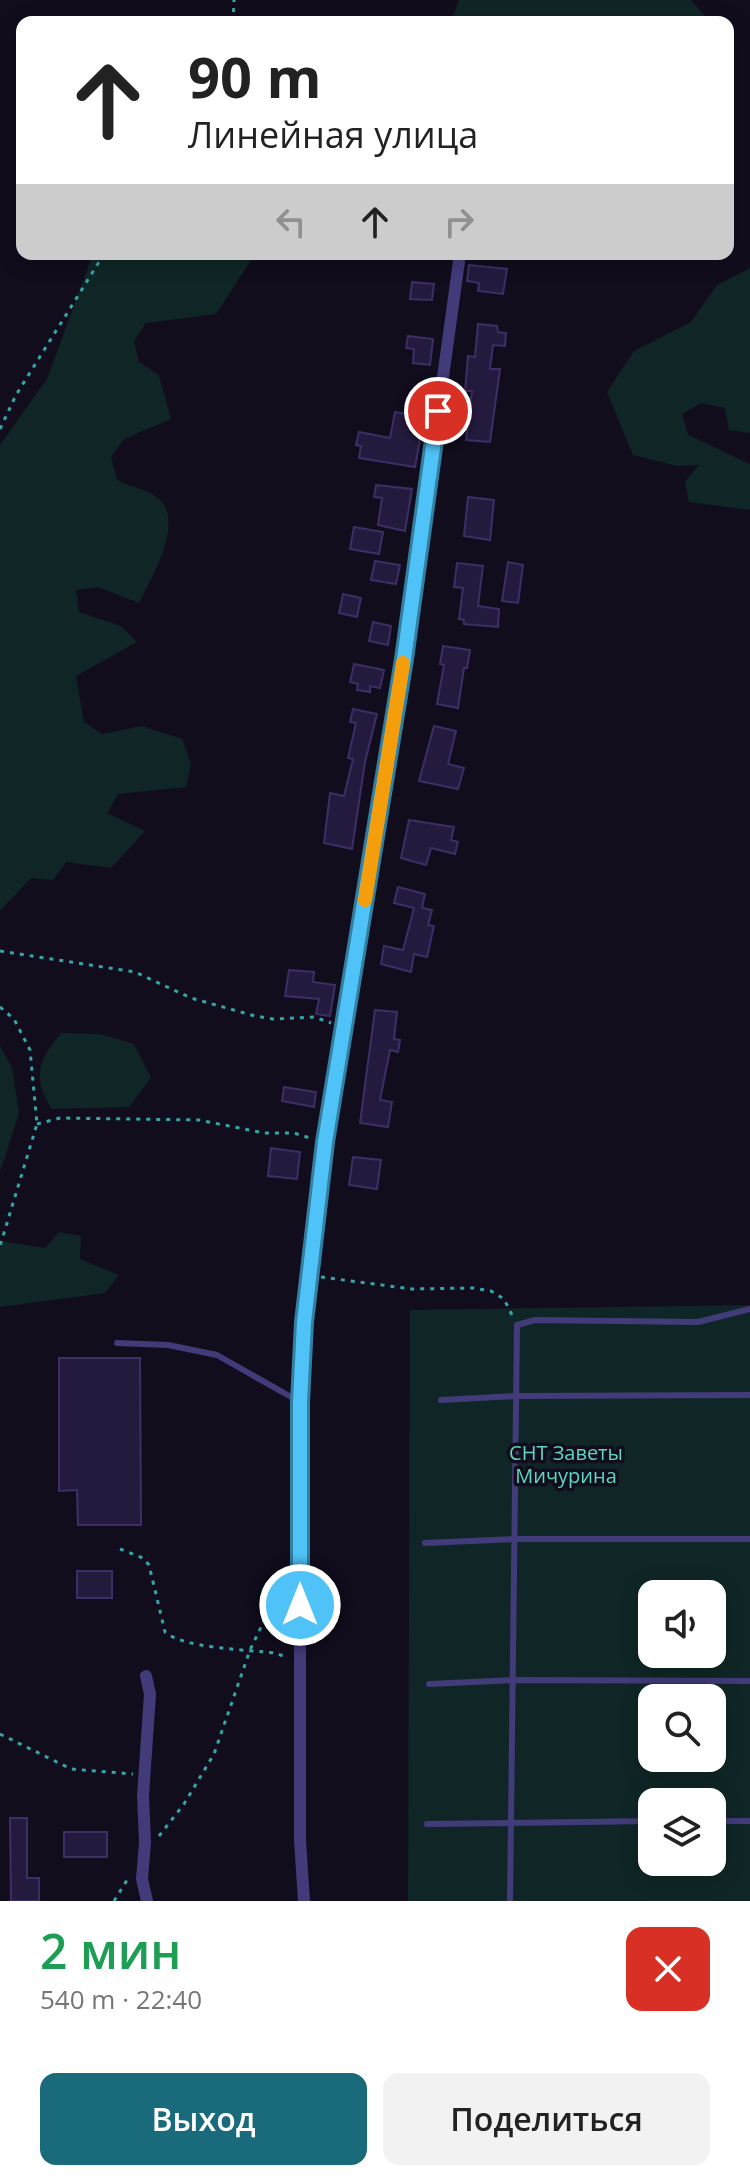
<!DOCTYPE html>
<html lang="ru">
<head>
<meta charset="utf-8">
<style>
	body { margin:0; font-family:"Open Sans",sans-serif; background:#f2f2f2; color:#222; height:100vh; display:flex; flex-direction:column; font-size:30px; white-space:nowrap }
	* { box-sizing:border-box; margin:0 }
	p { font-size:26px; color:#767676 }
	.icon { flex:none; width:44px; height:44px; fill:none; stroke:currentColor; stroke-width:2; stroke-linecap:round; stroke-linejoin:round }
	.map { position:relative; height:1901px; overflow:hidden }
	.side { display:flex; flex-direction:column; background:#fff; flex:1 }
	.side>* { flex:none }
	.guide { position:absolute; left:16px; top:16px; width:718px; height:244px; border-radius:16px; box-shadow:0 4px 20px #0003; background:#fff; color:#222; overflow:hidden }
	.controls { position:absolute; left:638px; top:1580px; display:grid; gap:16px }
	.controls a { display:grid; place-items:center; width:88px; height:88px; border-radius:16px; background:#fff; box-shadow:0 4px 20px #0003; font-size:40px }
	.pin { position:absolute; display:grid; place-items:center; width:68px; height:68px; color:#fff; margin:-34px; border:4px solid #fff; border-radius:50%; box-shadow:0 2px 8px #0007 }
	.me { position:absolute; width:88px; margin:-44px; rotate:0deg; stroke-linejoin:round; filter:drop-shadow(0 0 6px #0008) }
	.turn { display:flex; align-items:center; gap:28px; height:168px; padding:0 40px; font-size:36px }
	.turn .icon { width:104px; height:104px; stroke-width:2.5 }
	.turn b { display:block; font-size:56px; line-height:68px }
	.lanes { display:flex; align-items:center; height:76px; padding:0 40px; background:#0003; justify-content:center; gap:40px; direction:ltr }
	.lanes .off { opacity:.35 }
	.round { display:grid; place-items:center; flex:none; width:84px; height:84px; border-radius:16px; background:#f2f2f2 }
	.summary { display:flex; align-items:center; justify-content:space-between; height:136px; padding:0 40px }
	h1 { font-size:48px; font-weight:600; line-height:60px; color:#1e9e55 }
	.button { display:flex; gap:16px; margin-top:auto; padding:16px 40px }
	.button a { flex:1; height:92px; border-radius:16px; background:#196a7a; color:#fff; font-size:32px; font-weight:600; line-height:92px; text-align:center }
	.button a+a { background:#f2f2f2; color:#222 }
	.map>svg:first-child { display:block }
	.green { fill:#102626; fill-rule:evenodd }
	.building { fill:#241a3d; stroke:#3d2e67; stroke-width:2 }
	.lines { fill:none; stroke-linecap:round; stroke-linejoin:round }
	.path { stroke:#34a6a7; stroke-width:3; stroke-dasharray:4 6; stroke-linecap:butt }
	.lane { stroke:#413b79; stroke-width:6 }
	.street { stroke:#413b79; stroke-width:12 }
	.route-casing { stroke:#337fa1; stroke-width:20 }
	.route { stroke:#4fc3f7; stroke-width:14 }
	.slow { stroke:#f59e0b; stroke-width:14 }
	.labels { text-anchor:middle; stroke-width:7; stroke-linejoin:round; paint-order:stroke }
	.park-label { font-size:20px; fill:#5ed6c0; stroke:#110d1d }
</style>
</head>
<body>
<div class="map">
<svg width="750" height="1901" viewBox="0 0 750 1901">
	<rect width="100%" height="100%" fill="#110d1d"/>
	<g class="green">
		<polygon points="459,0 691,0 710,22 451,22"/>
		<path d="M93,254H255L216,314L146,323L134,341L139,362L159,375L171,419L124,439L111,457L117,480C129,486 148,490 158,498C186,522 151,577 139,603L98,587L76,590L79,612L121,626L137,642L76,676L84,722L102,734L142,726L182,739L191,764L186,787L118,794L107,813L145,831L111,868L66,862L53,880L31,878L0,911V445L47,379Z"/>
		<polygon points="750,268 750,433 729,430 725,408 701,403 682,414 688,435 750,464 750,510 689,502 685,482 699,465 677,466 633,455 607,392 634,351 691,322 717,285"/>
		<path d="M61,1033L100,1034L134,1044L151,1078L129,1107L52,1109C31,1077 39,1060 61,1033Z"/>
		<polygon points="0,1046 12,1068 19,1113 0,1172"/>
		<polygon points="59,1232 81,1236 80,1259 119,1275 105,1293 0,1307 0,1241 45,1248"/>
		<path d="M750,1305V1901H408L410,1310ZM652,1594H712V1654H652ZM652,1698H712V1758H652ZM652,1802H712V1862H652Z"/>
	</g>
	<g class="building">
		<polygon points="469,265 507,269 503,294 478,291 479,283 467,281"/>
		<polygon points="412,282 434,284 432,300 410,299"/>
		<polygon points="478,324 497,326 498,332 506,333 505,346 493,345 490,369 500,369 490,442 466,440 472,391 465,391 468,356 475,357"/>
		<polygon points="408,336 433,339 430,365 413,363 414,349 406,348"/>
		<polygon points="395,412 424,417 415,467 359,458 361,446 356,445 359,432 390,438"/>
		<polygon points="376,485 412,489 405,531 378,525 382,498 374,497"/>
		<polygon points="468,497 494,500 490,540 464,536"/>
		<polygon points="354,527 383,532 379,554 350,549"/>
		<polygon points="375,561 400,565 396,584 371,580"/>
		<polygon points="508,562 523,565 518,603 502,601"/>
		<polygon points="457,563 483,566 478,606 499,609 498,627 464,624 464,620 459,619 463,588 454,587"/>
		<polygon points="343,594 361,598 357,617 339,613"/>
		<polygon points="373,622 391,626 388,645 369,641"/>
		<polygon points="443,646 470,650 467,668 464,668 458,708 437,704 444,665 440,664"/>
		<polygon points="354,664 384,670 380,688 370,686 370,692 357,690 358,684 350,682"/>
		<polygon points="353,709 377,714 365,762 352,849 324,843 330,793 344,796 353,759 348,758 356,723 350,722"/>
		<polygon points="434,726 456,731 448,764 464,768 458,789 419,781"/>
		<polygon points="409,820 454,827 451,840 458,842 455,854 431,848 426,865 401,858"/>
		<polygon points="398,887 425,894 422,908 432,910 428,925 434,926 427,957 414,954 411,972 381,964 384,946 403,950 414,908 394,903"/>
		<polygon points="289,970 314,972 313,982 335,985 330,1016 316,1014 319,999 285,996"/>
		<polygon points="375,1010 397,1012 394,1039 400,1040 398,1052 390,1050 380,1100 392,1102 388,1127 360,1123"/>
		<polygon points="284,1087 316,1092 314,1107 282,1101"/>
		<polygon points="271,1148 300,1152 297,1179 268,1176"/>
		<polygon points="353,1157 381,1160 377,1189 349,1185"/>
		<polygon points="59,1358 140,1358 141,1525 78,1525 77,1490 59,1491"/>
		<rect x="77" y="1571" width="35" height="27"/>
		<polygon points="10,1818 27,1818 27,1878 39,1878 39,1901 11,1901"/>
		<rect x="64" y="1832" width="43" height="25"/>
	</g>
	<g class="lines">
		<g class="path">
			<polyline points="233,22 234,0"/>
			<polyline points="0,429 16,395 104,254"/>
			<polyline points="0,951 135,972 191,998 255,1016 273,1019 314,1017 331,1023"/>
			<polyline points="0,1007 14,1019 30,1050 37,1124 0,1246"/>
			<polyline points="37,1124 60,1118 199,1120 264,1133 294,1133 313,1139"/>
			<polyline points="321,1277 412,1289 473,1288 491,1291 504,1299 512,1315"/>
			<path d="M120,1549L143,1558L149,1565L165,1632C182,1648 249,1650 275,1653L286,1657"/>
			<polyline points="0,1734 71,1769 133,1774"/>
			<polyline points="159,1836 184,1804 214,1754 250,1650 286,1575"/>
			<polyline points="114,1901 129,1877"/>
		</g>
		<g class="lane">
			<polyline points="117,1343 168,1345 217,1355 300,1402"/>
			<polyline points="441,1400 516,1396 750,1395"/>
			<polyline points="425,1543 515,1539 750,1539"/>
			<polyline points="429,1684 513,1680 750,1681"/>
			<polyline points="712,1821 750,1821"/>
			<polyline points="427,1824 652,1821"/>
			<polyline points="510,1901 517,1325 535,1320 698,1322 750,1309"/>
		</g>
		<g class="street">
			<polyline points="146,1676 150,1694 143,1796 145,1842 142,1879 147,1901"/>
			<polyline points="304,1901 300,1840 300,1402 304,1322 325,1142 404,659 460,254"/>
		</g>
	</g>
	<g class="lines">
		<g class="route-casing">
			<polyline id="route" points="300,1605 300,1402 304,1322 325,1142 404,659 438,411"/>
		</g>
		<use href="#route" class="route"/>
		<polyline class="slow" points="365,900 403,663"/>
	</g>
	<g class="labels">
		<g class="park-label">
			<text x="566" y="1460">СНТ Заветы<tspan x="566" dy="23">Мичурина</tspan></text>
		</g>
	</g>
</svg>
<div class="controls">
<a><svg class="icon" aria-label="sound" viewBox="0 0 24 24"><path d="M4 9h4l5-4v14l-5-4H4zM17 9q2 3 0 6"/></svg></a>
<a><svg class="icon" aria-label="search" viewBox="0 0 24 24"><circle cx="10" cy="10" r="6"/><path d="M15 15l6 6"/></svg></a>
<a><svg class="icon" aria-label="layers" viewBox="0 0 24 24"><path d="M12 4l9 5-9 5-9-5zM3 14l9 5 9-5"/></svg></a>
</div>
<div class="pin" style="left:438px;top:411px;background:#d93025"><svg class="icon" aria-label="arrive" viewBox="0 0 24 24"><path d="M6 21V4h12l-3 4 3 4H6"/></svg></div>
<svg class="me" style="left:300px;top:1605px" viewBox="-20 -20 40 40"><circle r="17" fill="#4fc3f7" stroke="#fff" stroke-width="3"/><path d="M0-11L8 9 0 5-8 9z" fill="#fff"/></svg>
<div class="guide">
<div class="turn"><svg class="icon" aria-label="ahead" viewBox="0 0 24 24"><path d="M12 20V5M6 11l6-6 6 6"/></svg><div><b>90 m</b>Линейная улица</div></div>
<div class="lanes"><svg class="icon off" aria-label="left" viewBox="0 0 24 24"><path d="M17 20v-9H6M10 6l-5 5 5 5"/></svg><svg class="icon" aria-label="ahead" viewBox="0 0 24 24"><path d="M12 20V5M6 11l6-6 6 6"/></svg><svg class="icon off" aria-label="right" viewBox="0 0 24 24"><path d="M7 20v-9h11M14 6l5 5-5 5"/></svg></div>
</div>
</div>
<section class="side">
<div class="summary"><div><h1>2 мин</h1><p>540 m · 22:40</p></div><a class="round" style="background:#d93025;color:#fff"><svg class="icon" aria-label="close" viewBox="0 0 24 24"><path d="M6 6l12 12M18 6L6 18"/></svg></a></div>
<div class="button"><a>Выход</a><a>Поделиться</a></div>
</section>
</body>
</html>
